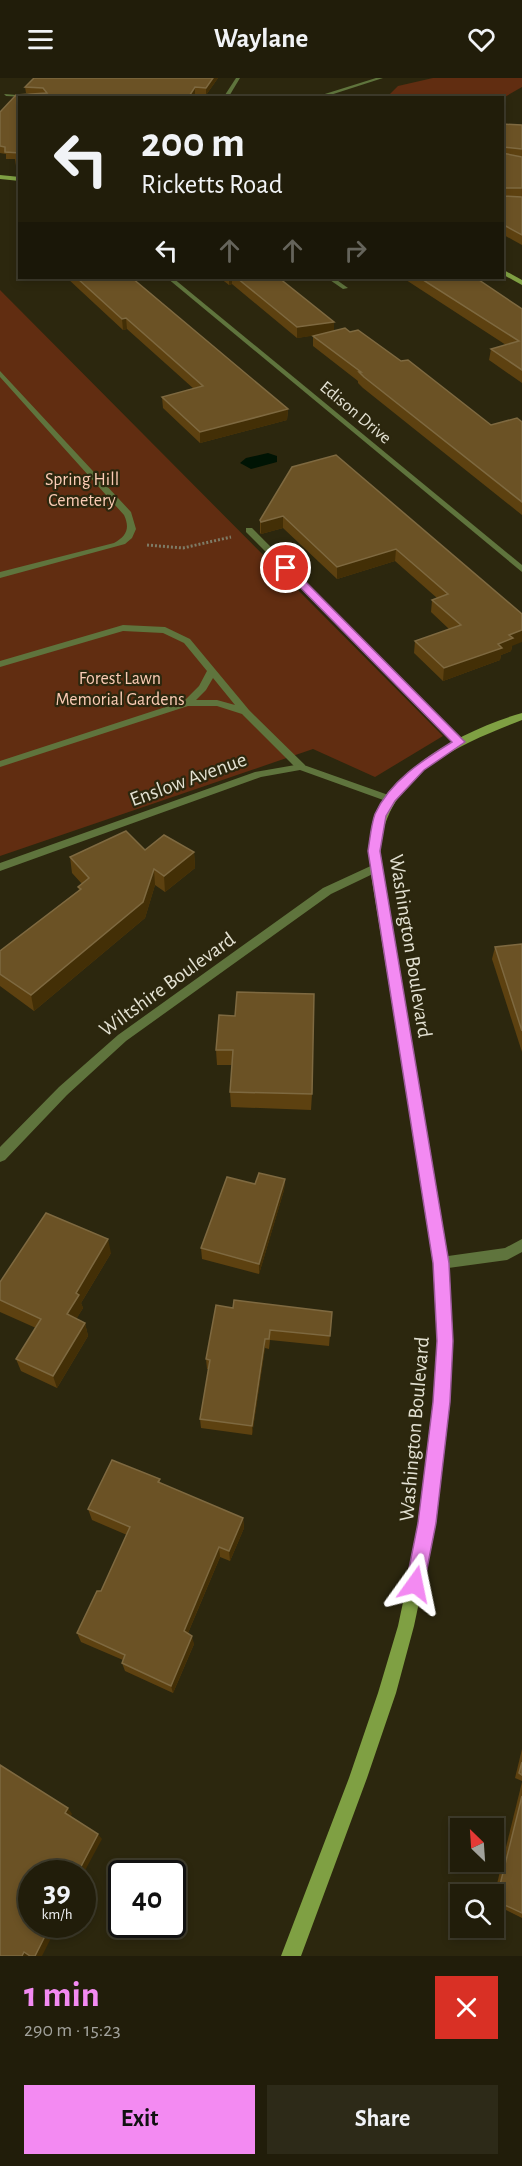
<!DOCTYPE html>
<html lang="en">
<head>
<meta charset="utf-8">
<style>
	body { margin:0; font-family:"Alegreya Sans",sans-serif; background:#2d2a18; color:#f1f3f6; height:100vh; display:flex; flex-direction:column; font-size:22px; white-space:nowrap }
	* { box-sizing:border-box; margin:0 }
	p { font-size:20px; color:#a2a29c }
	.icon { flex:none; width:33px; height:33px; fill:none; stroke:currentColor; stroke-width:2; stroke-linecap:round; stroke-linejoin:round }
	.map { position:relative; height:1878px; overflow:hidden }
	.side { display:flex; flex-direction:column; background:#211d0a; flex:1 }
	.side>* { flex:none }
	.guide { position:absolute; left:18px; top:18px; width:486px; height:183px; border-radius:0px; box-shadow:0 3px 9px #0003,0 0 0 2px #3e3b2b; background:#211d0a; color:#f1f3f6; overflow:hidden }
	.needle { width:39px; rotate:335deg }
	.controls { position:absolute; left:450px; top:1740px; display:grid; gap:12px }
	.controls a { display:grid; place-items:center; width:54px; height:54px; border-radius:0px; background:#211d0a; box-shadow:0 3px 9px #0003,0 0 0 2px #3e3b2b; font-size:30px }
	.speed { position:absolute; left:18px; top:1782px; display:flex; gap:12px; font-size:30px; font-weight:700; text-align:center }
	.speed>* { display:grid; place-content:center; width:78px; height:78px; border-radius:50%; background:#211d0a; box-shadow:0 3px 9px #0003,0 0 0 2px #3e3b2b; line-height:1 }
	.speed small { font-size:15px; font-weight:400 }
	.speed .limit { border:3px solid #111; border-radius:9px; background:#fff; color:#111 }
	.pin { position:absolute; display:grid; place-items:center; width:51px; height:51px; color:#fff; margin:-26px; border:3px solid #fff; border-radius:50%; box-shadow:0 2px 6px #0007 }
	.me { position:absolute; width:66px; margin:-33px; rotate:12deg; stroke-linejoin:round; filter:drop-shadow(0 0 4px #0008) }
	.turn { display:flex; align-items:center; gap:21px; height:126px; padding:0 24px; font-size:27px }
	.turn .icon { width:78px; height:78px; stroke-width:2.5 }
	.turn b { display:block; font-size:42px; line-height:51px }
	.lanes { display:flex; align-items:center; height:57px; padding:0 24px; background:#0003; justify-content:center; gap:30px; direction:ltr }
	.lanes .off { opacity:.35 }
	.round { display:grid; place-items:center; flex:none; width:63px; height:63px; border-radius:0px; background:#2d2a18 }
	.headline { display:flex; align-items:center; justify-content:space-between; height:102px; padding:0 24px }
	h1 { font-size:36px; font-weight:600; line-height:45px; color:#f38af2 }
	.cta { display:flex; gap:12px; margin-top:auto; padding:12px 24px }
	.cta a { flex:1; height:69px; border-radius:0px; background:#f38af2; color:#111; font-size:24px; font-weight:600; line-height:69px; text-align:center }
	.cta a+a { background:#2d2a18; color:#f1f3f6 }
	header { display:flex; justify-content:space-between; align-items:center; height:78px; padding:0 24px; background:#211d0a; font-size:27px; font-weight:600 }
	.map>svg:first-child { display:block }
	.green { fill:#612d11 }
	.water { fill:#001404 }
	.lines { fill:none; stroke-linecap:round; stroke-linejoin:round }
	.path { stroke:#7e7b66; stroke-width:3; stroke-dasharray:2 2; stroke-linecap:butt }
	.lane { fill:#5f743d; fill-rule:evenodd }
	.street { fill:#5f743d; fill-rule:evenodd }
	.secondary { fill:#7fa043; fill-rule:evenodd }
	.wall { fill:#5d4110 }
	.shaded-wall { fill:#432f06 }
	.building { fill:#6b5225; stroke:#7e6940; stroke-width:1.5 }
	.route { fill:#f38af2; stroke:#9e5a9d; stroke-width:1.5 }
	.labels { text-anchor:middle; stroke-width:4.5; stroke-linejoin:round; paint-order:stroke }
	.far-street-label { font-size:18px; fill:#e3e1d2; stroke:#2c270e }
	.far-park-label { font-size:18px; fill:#fbccb5; stroke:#2c270e }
	.street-label { font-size:21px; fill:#e3e1d2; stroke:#2c270e }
</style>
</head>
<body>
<header><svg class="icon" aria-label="menu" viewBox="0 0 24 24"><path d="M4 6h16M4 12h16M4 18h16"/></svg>Waylane<svg class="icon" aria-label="heart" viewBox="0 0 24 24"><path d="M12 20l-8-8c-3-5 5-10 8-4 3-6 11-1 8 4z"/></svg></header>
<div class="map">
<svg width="522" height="1878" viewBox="0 0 522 1878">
	<rect width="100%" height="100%" fill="#2c270e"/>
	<g class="green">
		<polygon points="433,0 522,0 522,9 503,20 398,20 390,16 398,8"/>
		<polygon points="0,212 443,658 375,699 313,671 0,778"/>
	</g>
	<polygon class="water" points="268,375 277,378 277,384 251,391 240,385 246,380"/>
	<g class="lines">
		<polyline class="path" points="147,467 183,470 231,459"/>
		<g class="lane">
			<polygon points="327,200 334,200 348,210 343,211"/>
			<path d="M0,293L131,434L136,451L132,460L125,466L0,500V494L114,465C127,458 130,450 124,437L0,299Z"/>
			<path d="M123,547L165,549L190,561L249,632L305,687V691H297L242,636L217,628H188L0,689V683L184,623L199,608L207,593L184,565L163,555L123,553L0,589V583ZM213,600L235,627L217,622H196L206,612Z"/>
		</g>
		<g class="street">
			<polygon points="236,0 240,0 228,20 223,20"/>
			<polygon points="376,0 383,0 321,20 312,20"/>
			<polygon points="4,16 44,19 46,20 6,18"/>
			<polygon points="167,200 173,200 522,487 522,494"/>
			<polygon points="246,450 252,450 462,662 462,666 456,666 246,454"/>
			<polygon points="301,686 394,719 395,721 394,723 386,723 300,692 261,699 0,793 0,785 255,694"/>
			<polygon points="375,786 379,787 380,790 379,793 331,816 126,963 67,1017 5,1082 0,1084 0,1069 59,1009 118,957 323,810"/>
			<polygon points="522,1161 522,1174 507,1182 441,1191 436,1189 434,1185 436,1181 441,1179 505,1170"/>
		</g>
		<g class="secondary">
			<polygon points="0,97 20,99 20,103 0,101"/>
			<polygon points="502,191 522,202 522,207 502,196"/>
			<path d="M522,635V642C466,664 396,691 382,758C380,768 381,780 380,790L448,1185L452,1263L448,1324L432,1463L414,1548L396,1615L367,1700L301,1878H281L349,1700L378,1615L398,1548L416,1463L434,1324L438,1263L434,1185L370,790C371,770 371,750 380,731C404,683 472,649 522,635Z"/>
		</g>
	</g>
	<g class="wall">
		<polygon points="34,0 218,0 206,17 195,16 193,20 20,20 20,89 16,88 15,81 6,81 6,76 0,75 0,34 16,17 31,16 26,15 25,9"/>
		<polygon points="502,46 522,47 522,167 502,156"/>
		<polygon points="20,135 20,147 18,146 17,136"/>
		<polygon points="67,200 132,200 288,331 287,342 200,365 163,330 162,319 194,311 127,251 123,252"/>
		<polygon points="220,200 279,200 334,252 491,347 522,344 522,437 363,310 358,305 358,303 313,268 313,258 315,257 297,260 232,206 229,207"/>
		<polygon points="403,200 476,200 522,231 522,305 489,282 491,271 506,267"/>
		<polygon points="336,377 512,568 511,573 501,577 500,582 443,603 414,575 415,563 449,551 431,534 432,522 437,520 395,483 337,501 283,450 261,456 260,455 260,442"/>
		<polygon points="145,772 194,774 195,790 165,814 155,807 145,840 34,933 0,908 0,873 79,812 78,809 82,806 72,795 70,779"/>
		<polygon points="522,866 522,974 492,881 495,869"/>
		<polygon points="219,937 312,1016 311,1032 231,1029 230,1014 232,987 217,987 216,972"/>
		<polygon points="285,1101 284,1112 259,1196 202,1181 201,1170 255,1106"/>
		<polygon points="111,1175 81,1225 83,1230 76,1241 85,1245 88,1258 57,1310 21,1293 16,1281 36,1250 0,1234 0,1204"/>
		<polygon points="233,1230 332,1234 329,1268 270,1262 269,1271 265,1270 252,1357 201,1350 200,1341 209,1291 207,1291 206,1281"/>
		<polygon points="160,1401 160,1405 243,1440 244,1450 230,1483 220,1479 188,1555 194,1566 173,1615 125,1593 122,1585 123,1582 81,1564 77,1555 101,1513 127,1457 92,1442 88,1431"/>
		<polygon points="522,1671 522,1703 515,1700"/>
		<polygon points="522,1704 522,1840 494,1826 494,1818"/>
	</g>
	<g class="shaded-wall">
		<polygon points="213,0 218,0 206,17 206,10"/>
		<polygon points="195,9 195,16 193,20 188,20"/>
		<polygon points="229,200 232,200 232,206 229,207"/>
		<polygon points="126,240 127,251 123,252 122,241"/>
		<polygon points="334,244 334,255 297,260 297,249"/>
		<polygon points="288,331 287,342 200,365 200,354"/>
		<polygon points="283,438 283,450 261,456 261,444"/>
		<polygon points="396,471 395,483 337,501 337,489"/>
		<polygon points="522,552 522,564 512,568 511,573 501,577 500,582 443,603 444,590 498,566 509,557"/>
		<polygon points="194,774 195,790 165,814 164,798"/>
		<polygon points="154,791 155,807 145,840 34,933 31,917"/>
		<polygon points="285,1101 284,1112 259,1196 259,1186"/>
		<polygon points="108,1161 111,1175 81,1225 83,1230 71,1250 67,1236 76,1215"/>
		<polygon points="85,1245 88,1258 57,1310 53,1298"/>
		<polygon points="265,1261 265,1270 252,1357 252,1348"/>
		<polygon points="243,1440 244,1450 230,1483 229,1473"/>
		<polygon points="219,1469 220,1479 185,1562 184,1553"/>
		<polygon points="192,1558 194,1566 173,1615 171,1608"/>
		<polygon points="68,1730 72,1736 70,1740 65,1735"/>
		<polygon points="98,1756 102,1761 82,1798 82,1796 77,1796"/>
		<polygon points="51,1846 58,1846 42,1878 35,1878"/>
		<polygon points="24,1874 30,1876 29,1878 22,1878"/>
	</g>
	<g class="building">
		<polygon points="34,0 213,0 206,10 195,9 188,20 20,20 20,75 5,74 5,69 0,68 0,34 16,17 47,15 43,10 25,9"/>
		<polygon points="502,46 522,47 522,71 503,69 502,71"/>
		<polygon points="502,75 522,79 522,110 502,110"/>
		<polygon points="502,115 503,118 522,119 522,157 502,146"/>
		<polygon points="77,200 132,200 288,331 200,354 162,319 203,308 126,240 122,241"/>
		<polygon points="237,200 279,200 334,244 297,249"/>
		<polygon points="420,200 476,200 522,231 522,292 491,271 519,263"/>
		<polygon points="345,250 350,254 358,252 401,283 408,282 491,347 517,340 522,344 522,424 364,299 359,294 361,294 313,258"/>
		<polygon points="336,377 522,536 522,552 509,557 513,560 498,566 502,570 444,590 415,563 461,547 432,522 448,516 396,471 337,489 283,438 261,444 260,442 292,389"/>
		<polygon points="126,753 145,772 164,757 194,774 164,798 154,791 143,824 31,917 0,896 0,873 81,811 78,809 89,800 70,779"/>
		<polygon points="522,866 522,953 495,869"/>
		<polygon points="237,914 314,916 312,1016 230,1014 233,972 216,972 219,937 235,938"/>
		<polygon points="259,1095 285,1101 259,1186 201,1170 227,1099 255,1106"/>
		<polygon points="46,1135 108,1161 76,1215 79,1217 67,1236 85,1245 53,1298 16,1281 41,1241 0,1222 0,1204"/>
		<polygon points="234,1222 332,1234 330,1258 270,1252 269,1261 265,1261 252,1348 200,1341 210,1282 206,1281 216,1227 233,1230"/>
		<polygon points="112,1382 160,1401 158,1404 243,1440 229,1473 219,1469 184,1553 192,1558 171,1608 122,1585 125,1577 77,1555 97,1513 101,1513 130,1449 88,1431"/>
		<polygon points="522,1684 522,1697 519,1695"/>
		<polygon points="0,1687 68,1730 65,1735 98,1756 77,1796 32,1796 32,1846 51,1846 35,1878 30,1878 24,1874 22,1878 0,1878"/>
		<polygon points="522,1718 522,1835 496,1823"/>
	</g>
	<path class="route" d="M283,488H290L465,664L424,692L395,723L386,738L380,773L449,1185L453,1263L450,1324L436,1445L424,1506L422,1512L415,1515L408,1512L406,1506L418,1445L433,1324L437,1263L433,1185L368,773C370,761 371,747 375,736C390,703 423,682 452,664L283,492Z"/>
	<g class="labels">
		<g class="far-street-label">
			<text transform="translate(356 334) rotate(40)" y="6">Edison Drive</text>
		</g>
		<g class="far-park-label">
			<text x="82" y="407">Spring Hill<tspan x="82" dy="21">Cemetery</tspan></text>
			<text x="120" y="606">Forest Lawn<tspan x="120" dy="21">Memorial Gardens</tspan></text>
		</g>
		<g class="street-label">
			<text transform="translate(188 701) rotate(-20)" y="7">Enslow Avenue</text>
			<text transform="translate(411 868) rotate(81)" y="7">Washington Boulevard</text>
			<text transform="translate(167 906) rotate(-36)" y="7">Wiltshire Boulevard</text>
			<text transform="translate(414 1351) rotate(-85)" y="7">Washington Boulevard</text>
		</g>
	</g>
</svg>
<div class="controls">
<a><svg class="needle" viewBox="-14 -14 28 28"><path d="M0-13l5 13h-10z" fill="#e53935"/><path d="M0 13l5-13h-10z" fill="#a2a29c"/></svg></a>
<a><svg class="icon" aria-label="search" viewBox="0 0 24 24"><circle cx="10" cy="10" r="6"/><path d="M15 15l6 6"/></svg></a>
</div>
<div class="speed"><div>39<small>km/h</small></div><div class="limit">40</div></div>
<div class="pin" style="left:286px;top:490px;background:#d93025"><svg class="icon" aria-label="arrive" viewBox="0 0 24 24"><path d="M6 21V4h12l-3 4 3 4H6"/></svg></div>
<svg class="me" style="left:415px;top:1506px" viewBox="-20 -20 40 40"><path d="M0-17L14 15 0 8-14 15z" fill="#f38af2" stroke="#fff" stroke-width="4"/></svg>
<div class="guide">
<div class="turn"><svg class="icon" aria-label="left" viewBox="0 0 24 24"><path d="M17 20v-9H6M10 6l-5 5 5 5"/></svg><div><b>200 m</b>Ricketts Road</div></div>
<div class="lanes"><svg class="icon" aria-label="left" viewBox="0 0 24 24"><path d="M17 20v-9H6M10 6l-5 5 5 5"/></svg><svg class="icon off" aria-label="ahead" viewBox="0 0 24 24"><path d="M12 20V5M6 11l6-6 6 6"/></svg><svg class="icon off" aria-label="ahead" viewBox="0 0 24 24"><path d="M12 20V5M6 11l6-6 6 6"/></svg><svg class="icon off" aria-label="right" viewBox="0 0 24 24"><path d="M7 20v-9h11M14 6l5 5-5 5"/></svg></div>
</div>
</div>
<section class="side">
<div class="headline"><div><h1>1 min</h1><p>290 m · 15:23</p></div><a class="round" style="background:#d93025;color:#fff"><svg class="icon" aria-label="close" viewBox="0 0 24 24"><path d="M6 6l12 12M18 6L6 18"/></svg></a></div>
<div class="cta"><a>Exit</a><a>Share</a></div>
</section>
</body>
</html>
